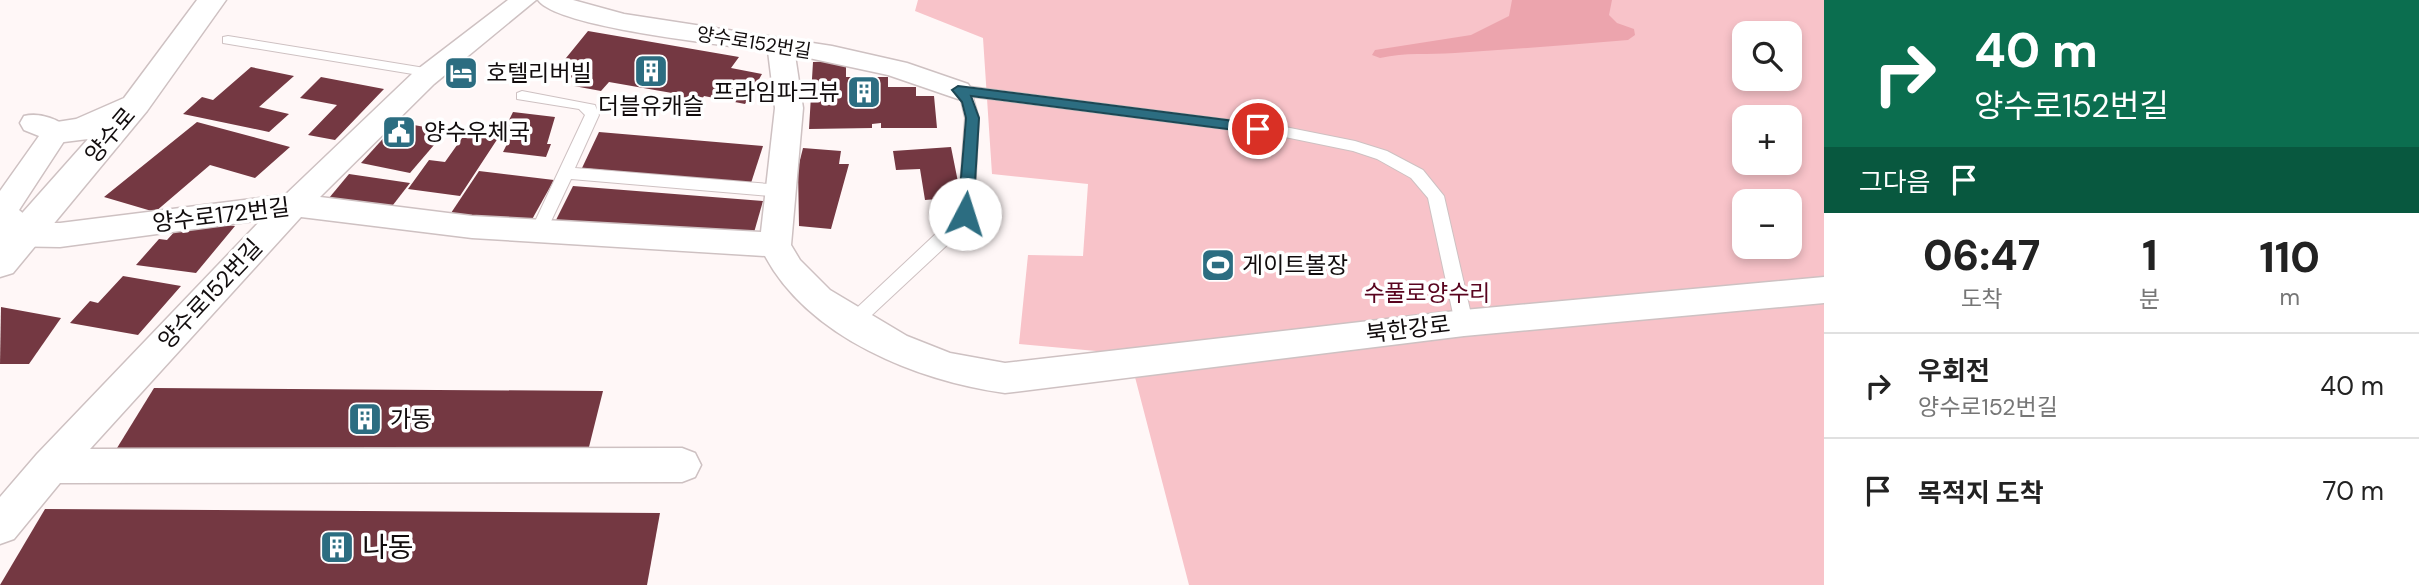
<!DOCTYPE html>
<html lang="ko">
<head>
<meta charset="utf-8">
<style>
	body { margin:0; font-family:"DM Sans","Noto Sans KR",sans-serif; background:#f6f6f6; color:#222; height:100vh; display:flex; flex-direction:column; font-size:26px; white-space:nowrap }
	* { box-sizing:border-box; margin:0 }
	p { font-size:23px; color:#767676 }
	.icon { flex:none; width:38px; height:38px; fill:none; stroke:currentColor; stroke-width:2; stroke-linecap:round; stroke-linejoin:round }
	.map { position:relative; flex:1; overflow:hidden }
	.sheet { display:flex; flex-direction:column; background:#fff; width:595px }
	.sheet>* { flex:none }
	.guide { background:#0b6e4f; color:#fff; overflow:hidden }
	.fabs { position:absolute; left:1732px; top:21px; display:grid; gap:14px }
	.fabs a { display:grid; place-items:center; width:70px; height:70px; border-radius:14px; background:#fff; box-shadow:0 4px 10px #0003; font-size:35px }
	.pin { position:absolute; display:grid; place-items:center; width:60px; height:60px; color:#fff; margin:-30px; border:4px solid #fff; border-radius:50%; box-shadow:0 2px 7px #0007 }
	.me { position:absolute; width:77px; margin:-38px; rotate:5deg; stroke-linejoin:round; filter:drop-shadow(0 0 5px #0008) }
	.turn { display:flex; align-items:center; gap:24px; height:147px; padding:0 35px; font-size:32px }
	.turn .icon { width:91px; height:91px; stroke-width:2.5 }
	.turn b { display:block; font-size:49px; line-height:60px }
	.then { display:flex; align-items:center; height:66px; padding:0 35px; background:#0003; gap:14px; font-size:26px }
	.eta { display:flex; justify-content:space-evenly; align-items:center; height:119px; text-align:center }
	.eta b { font-size:42px; font-weight:800; line-height:49px }
	ul { padding:0; list-style:none }
	li { display:flex; align-items:center; gap:21px; height:105px; padding:0 35px; border-top:2px solid #e0e0e0 }
	li div { flex:1 }
	li b { display:block; font-size:26px }
	li em { font-style:normal }
	main { display:flex; flex:1; min-height:0 }
	.map>svg:first-child { display:block }
	.green { fill:#f8c3c9; fill-rule:evenodd }
	.water { fill:#eca4ad }
	.building { fill:#743842 }
	.lines { fill:none; stroke-linecap:round; stroke-linejoin:round }
	.lane-casing { stroke:#cec1c2; stroke-width:2 }
	.street-casing { stroke:#cec1c2; stroke-width:3 }
	.secondary-casing { stroke:#cec1c2; stroke-width:3 }
	.lane { fill:#fff; fill-rule:evenodd }
	.street { fill:#fff; fill-rule:evenodd }
	.secondary { fill:#fff; fill-rule:evenodd }
	.route { fill:#2c6d81; stroke:#1d4754; stroke-width:2 }
	.labels { text-anchor:middle; stroke-width:7; stroke-linejoin:round; paint-order:stroke }
	.far-street-label { font-size:19px; fill:#110c0d; stroke:#fff }
	.poi-label { font-size:23px; fill:#110c0d; stroke:#fff; text-anchor:start }
	.street-label { font-size:23px; fill:#110c0d; stroke:#fff }
	.park-label { font-size:23px; fill:#59041f; stroke:#fff }
	.near-poi-label { font-size:28px; fill:#110c0d; stroke:#fff; text-anchor:start }
</style>
</head>
<body>
<main>
<div class="map">
<svg width="1824" height="585" viewBox="0 0 1824 585">
	<rect width="100%" height="100%" fill="#fff7f7"/>
	<path class="green" d="M918,0H1824V585H1189L1129,354L1019,344L1028,255L1083,256L1088,184L992,174L983,38L915,11ZM1745,33H1790V79H1745ZM1745,117H1790V163H1745ZM1745,201H1790V247H1745Z"/>
	<path class="water" d="M1512,0H1612L1609,15L1617,23L1634,29L1635,35L1628,40C1570,45 1513,49 1455,53C1428,55 1406,52 1380,58L1372,55L1375,50L1471,35L1509,16Z"/>
	<g class="building">
		<polygon points="588,31 739,57 731,68 762,74 745,104 704,96 697,107 665,102 672,93 609,82 601,91 574,86 580,79 553,74"/>
		<polygon points="846,61 846,77 888,77 888,87 916,87 916,96 934,96 937,128 881,128 881,123 872,124 872,128 809,129 813,62"/>
		<polygon points="251,67 294,76 259,107 289,114 269,132 183,114 202,97 213,100"/>
		<polygon points="321,77 384,89 335,140 308,135 337,105 300,98"/>
		<polygon points="513,112 555,117 547,144 551,144 546,157 503,152 515,128 505,128"/>
		<polygon points="197,122 290,147 255,178 210,165 155,212 104,197"/>
		<polygon points="398,122 446,131 410,173 361,163"/>
		<polygon points="467,131 500,135 460,196 408,189 429,160 445,162"/>
		<polygon points="599,132 763,146 751,183 582,168"/>
		<polygon points="951,147 961,197 925,200 920,169 896,170 893,151"/>
		<polygon points="803,148 841,151 839,164 849,164 831,229 799,226 798,168"/>
		<polygon points="479,171 554,180 530,223 451,213"/>
		<polygon points="349,174 410,183 386,214 324,204"/>
		<polygon points="573,186 763,201 753,236 556,220"/>
		<polygon points="185,220 235,226 196,273 136,265 159,239 167,240"/>
		<polygon points="123,276 181,286 138,335 70,323 90,301 98,303"/>
		<polygon points="1,307 61,318 29,364 0,364"/>
		<polygon points="154,388 603,391 588,451 117,448"/>
		<polygon points="45,509 660,513 647,585 0,585"/>
	</g>
	<g class="lines">
		<g class="lane-casing">
			<g id="lane">
				<polygon points="228,36 431,69 438,73 431,77 223,43 223,37"/>
				<polygon points="958,85 1285,127 1355,141 1387,151 1423,170 1444,196 1473,323 1470,328 1458,328 1455,323 1428,198 1411,178 1377,159 1353,151 1285,137 973,97 979,118 974,214 959,234 858,328 846,328 843,323 846,318 958,213 965,118 961,101 951,90"/>
				<polygon points="522,91 595,105 599,115 575,168 781,185 789,191 781,197 571,179 545,234 533,234 531,230 585,115 579,109 517,99 517,93"/>
			</g>
		</g>
		<g class="street-casing">
			<path id="street" d="M508,0H536L434,84L320,197L472,216L761,232L775,108L768,51C728,45 557,28 538,0H573L624,14L832,46L907,63L968,84L972,90L968,96L958,99L888,75L795,55L803,108L791,245L800,260L830,290L907,336L950,353L1005,363L1464,310L1824,277V303L1464,336L1005,393C918,381 809,338 765,256L472,238L301,217L90,449L682,448L695,453L701,465L695,477L682,482L60,483L14,539L0,544V497L37,454L261,220L60,247L0,246V191L39,136L24,130L20,123L24,116C39,112 62,119 70,132L19,210L35,223H60L285,195L414,72Z"/>
		</g>
		<g class="secondary-casing">
			<polygon id="secondary" points="197,0 226,0 147,111 13,273 0,277 0,238 88,139 56,143 44,140 39,132 44,124 76,119 124,98"/>
		</g>
		<use href="#lane" class="lane"/>
		<use href="#street" class="street"/>
		<use href="#secondary" class="secondary"/>
	</g>
	<polygon class="route" points="958,86 1258,124 1265,129 1258,133 971,96 979,118 973,214 965,220 958,214 966,118 962,102 952,90"/>
	<defs>
		<g id="building-square" transform="scale(1.75)"><rect x="-9" y="-9" width="18" height="18" rx="4" fill="#2c6d81" stroke="#fff"/><path d="M-4-6H4V6H1V3H-1V6H-4ZM-2.5-4.3h1.7v1.8h-1.7ZM.8-4.3h1.7v1.8H.8ZM-2.5-1h1.7V.8h-1.7ZM.8-1h1.7V.8H.8Z" fill="#fff"/></g>
		<g id="hotel-square" transform="scale(1.75)"><rect x="-9" y="-9" width="18" height="18" rx="4" fill="#2c6d81" stroke="#fff"/><path d="M-6-4.5h1.5V1H6V5H4.5V3h-9V5H-6ZM-4 0a1.8 1.8 0 1 1 3.6 0ZM.5 0V-2.5h3Q6-2.5 6 0Z" fill="#fff"/></g>
		<g id="civic-square" transform="scale(1.75)"><rect x="-9" y="-9" width="18" height="18" rx="4" fill="#2c6d81" stroke="#fff"/><path d="M-.6-6.5H3V-4.5H.6V-3L4-1V1h2V6H-6V1h2V-1L-.6-3ZM-1.2 2.5V6h2.4V2.5Z" fill="#fff"/></g>
		<g id="stadium-square" transform="scale(1.75)"><rect x="-9" y="-9" width="18" height="18" rx="4" fill="#2c6d81" stroke="#fff"/><path d="M0-5a6.5 5 0 1 0 0 10a6.5 5 0 1 0 0-10ZM-3.5-1.8h7v3.6h-7Z" fill="#fff"/></g>
	</defs>
	<g fill-rule="evenodd">
		<use href="#building-square" x="651" y="71"/>
		<use href="#hotel-square" x="461" y="73"/>
		<use href="#building-square" x="864" y="92"/>
		<use href="#civic-square" x="399" y="132"/>
		<use href="#stadium-square" x="1218" y="265"/>
		<use href="#building-square" x="365" y="419"/>
		<use href="#building-square" x="337" y="547"/>
	</g>
	<g class="labels">
		<g class="far-street-label">
			<text transform="translate(754 42) rotate(9)" y="7">양수로152번길</text>
		</g>
		<g class="poi-label">
			<text x="486" y="81">호텔리버빌</text>
			<text x="840" y="100" text-anchor="end">프라임파크뷰</text>
			<text x="651" y="114" text-anchor="middle">더블유캐슬</text>
			<text x="424" y="140">양수우체국</text>
			<text x="1242" y="273">게이트볼장</text>
			<text x="390" y="427">가동</text>
		</g>
		<g class="street-label">
			<text transform="translate(110 135) rotate(-50)" y="8">양수로</text>
			<text transform="translate(221 215) rotate(-7)" y="8">양수로172번길</text>
			<text transform="translate(210 294) rotate(-47)" y="8">양수로152번길</text>
			<text transform="translate(1408 329) rotate(-7)" y="8">북한강로</text>
		</g>
		<g class="park-label">
			<text x="1427" y="301">수풀로양수리</text>
		</g>
		<g class="near-poi-label">
			<text x="362" y="557">나동</text>
		</g>
	</g>
</svg>
<div class="fabs">
<a><svg class="icon" aria-label="search" viewBox="0 0 24 24"><circle cx="10" cy="10" r="6"/><path d="M15 15l6 6"/></svg></a>
<a>+</a>
<a>−</a>
</div>
<div class="pin" style="left:1258px;top:129px;background:#d93025"><svg class="icon" aria-label="arrive" viewBox="0 0 24 24"><path d="M6 21V4h12l-3 4 3 4H6"/></svg></div>
<svg class="me" style="left:965px;top:214px" viewBox="-20 -20 40 40"><circle r="19" fill="#fff"/><path d="M0-13L10 11 0 6-10 11z" fill="#2c6d81"/></svg>
</div>
<section class="sheet">
<div class="guide">
<div class="turn"><svg class="icon" aria-label="right" viewBox="0 0 24 24"><path d="M7 20v-9h11M14 6l5 5-5 5"/></svg><div><b>40 m</b>양수로152번길</div></div>
<div class="then">그다음<svg class="icon" aria-label="arrive" viewBox="0 0 24 24"><path d="M6 21V4h12l-3 4 3 4H6"/></svg></div>
</div>
<div class="eta">
<div><b>06:47</b><p>도착</p></div>
<div><b>1</b><p>분</p></div>
<div><b>110</b><p>m</p></div>
</div>
<ul>
<li><svg class="icon" aria-label="right" viewBox="0 0 24 24"><path d="M7 20v-9h11M14 6l5 5-5 5"/></svg><div><b>우회전</b><p>양수로152번길</p></div><em>40 m</em></li>
<li><svg class="icon" aria-label="arrive" viewBox="0 0 24 24"><path d="M6 21V4h12l-3 4 3 4H6"/></svg><div><b>목적지 도착</b></div><em>70 m</em></li>
</ul>
</section>
</main>
</body>
</html>
